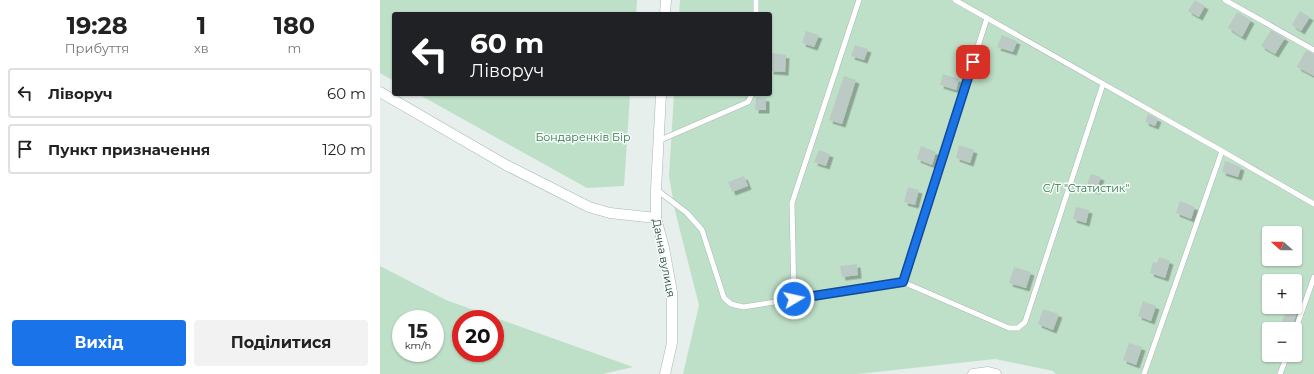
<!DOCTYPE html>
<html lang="uk">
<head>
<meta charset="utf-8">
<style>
	body { margin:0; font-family:Montserrat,sans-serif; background:#f2f2f2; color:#222; height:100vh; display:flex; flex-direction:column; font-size:15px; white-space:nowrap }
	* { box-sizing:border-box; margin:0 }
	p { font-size:13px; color:#767676 }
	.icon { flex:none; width:22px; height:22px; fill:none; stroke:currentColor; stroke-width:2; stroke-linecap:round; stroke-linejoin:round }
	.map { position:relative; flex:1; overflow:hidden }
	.details { display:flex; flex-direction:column; background:#fff; width:380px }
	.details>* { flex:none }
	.hud { position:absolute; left:12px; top:12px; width:380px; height:84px; border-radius:4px; box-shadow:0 1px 3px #0004; background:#202124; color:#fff; overflow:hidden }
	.needle { width:26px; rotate:291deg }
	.tools { position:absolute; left:882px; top:226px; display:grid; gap:8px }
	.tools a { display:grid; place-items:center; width:40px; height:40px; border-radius:4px; background:#fff; box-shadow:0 1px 3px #0004; font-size:20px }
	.speed { position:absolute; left:12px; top:310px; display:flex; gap:8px; font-size:20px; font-weight:700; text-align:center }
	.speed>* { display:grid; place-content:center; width:52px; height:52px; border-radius:50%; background:#fff; box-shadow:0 1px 3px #0004; line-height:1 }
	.speed small { font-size:10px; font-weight:400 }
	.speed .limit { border:6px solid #d22; background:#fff; color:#111 }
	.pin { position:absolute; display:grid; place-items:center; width:34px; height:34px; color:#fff; margin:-17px; border-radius:8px; box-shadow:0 2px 6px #0006 }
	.me { position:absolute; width:44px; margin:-22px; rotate:81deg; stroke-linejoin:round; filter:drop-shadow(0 0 3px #0008) }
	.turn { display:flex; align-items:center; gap:14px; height:84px; padding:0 12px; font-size:18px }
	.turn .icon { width:52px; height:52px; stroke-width:2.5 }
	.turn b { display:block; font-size:28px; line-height:34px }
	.eta { display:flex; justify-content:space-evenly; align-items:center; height:68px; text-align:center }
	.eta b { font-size:24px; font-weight:700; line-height:28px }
	.primary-button { display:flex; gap:8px; margin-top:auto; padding:8px 12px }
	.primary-button a { flex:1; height:46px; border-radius:4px; background:#1a73e8; color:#fff; font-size:16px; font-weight:700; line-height:46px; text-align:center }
	.primary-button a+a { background:#f2f2f2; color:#222 }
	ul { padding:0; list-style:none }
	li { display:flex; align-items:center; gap:12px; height:50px; margin:0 8px 6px; padding:0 4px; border:2px solid #e0e0e0; border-radius:4px }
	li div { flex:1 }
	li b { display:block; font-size:15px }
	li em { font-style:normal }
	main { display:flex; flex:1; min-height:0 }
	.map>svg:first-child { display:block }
	.green { fill:#bfe0c8; fill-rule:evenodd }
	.building { fill:#bbcac4; filter:url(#shadow) }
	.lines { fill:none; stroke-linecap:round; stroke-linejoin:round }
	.service-casing { stroke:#a8b8b2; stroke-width:6 }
	.minor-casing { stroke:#a8b8b2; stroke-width:11 }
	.service { stroke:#fff; stroke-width:5 }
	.minor { stroke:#fff; stroke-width:10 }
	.route-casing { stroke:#114b97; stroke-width:10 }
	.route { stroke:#1a73e8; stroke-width:7 }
	.labels { text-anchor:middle; stroke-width:3; stroke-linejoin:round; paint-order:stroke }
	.park-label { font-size:11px; fill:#2d7a4b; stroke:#f7fbf9 }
	.street-label { font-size:11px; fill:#24423a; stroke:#f7fbf9 }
</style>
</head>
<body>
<main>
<section class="details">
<div class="eta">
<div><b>19:28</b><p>Прибуття</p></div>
<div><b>1</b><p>хв</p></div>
<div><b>180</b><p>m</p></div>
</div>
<ul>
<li><svg class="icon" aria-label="left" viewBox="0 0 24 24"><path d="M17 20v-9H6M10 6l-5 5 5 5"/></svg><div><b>Ліворуч</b></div><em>60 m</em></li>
<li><svg class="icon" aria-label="arrive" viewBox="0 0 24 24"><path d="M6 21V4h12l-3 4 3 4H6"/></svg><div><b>Пункт призначення</b></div><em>120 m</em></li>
</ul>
<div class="primary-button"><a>Вихід</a><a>Поділитися</a></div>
</section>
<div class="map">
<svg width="934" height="374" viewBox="0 0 934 374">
	<defs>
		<filter id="shadow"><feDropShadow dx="3.5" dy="3.5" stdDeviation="0" flood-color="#0004"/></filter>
	</defs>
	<rect width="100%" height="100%" fill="#e6efeb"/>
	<g class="green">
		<polygon points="0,0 257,0 256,14 14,14 14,81 0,73"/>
		<path d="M300,0H934V374H676L673,371L615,359L478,374H303L319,305L295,211L289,176L294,94H390V14H299ZM889,233H915V259H889ZM889,281H915V307H889ZM889,329H915V355H889Z"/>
		<polygon points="38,94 250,94 244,186 207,188"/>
		<path d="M0,266L66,300L253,367L223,374H0ZM21,319H55V353H21ZM81,319H115V353H81Z"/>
	</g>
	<g class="building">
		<polygon points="815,0 825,6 819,17 808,11"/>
		<polygon points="920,11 930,17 921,31 912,25"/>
		<polygon points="857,12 871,20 862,37 848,28"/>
		<polygon points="891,30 905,38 895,54 881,46"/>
		<polygon points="426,31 439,35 434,47 422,43"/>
		<polygon points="622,35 637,41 633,52 617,47"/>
		<polygon points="475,45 488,49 484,60 471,56"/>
		<polygon points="926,50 934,54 934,76 917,67"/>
		<polygon points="392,53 406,55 405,72 390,71"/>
		<polygon points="563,74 579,79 576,90 560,85"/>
		<polygon points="464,76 476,80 462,124 449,120"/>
		<polygon points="376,97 386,98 386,110 375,110"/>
		<polygon points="768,114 778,119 775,126 765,122"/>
		<polygon points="579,145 594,150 590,163 576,158"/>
		<polygon points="541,146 556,152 552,165 537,159"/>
		<polygon points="439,150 450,154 446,166 434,162"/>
		<polygon points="845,161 861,167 858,177 842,172"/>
		<polygon points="711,174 721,177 716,191 706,187"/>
		<polygon points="364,176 368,186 352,192 348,182"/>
		<polygon points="528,187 539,190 535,205 524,202"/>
		<polygon points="800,201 815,207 811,219 796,213"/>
		<polygon points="696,207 709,210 706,223 693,219"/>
		<polygon points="779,257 790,261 785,278 770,273 773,262 777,263"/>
		<polygon points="477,264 478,275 462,277 460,266"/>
		<polygon points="634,267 651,272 646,288 629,283"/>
		<polygon points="763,301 776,306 771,321 758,316"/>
		<polygon points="907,307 918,310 912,327 902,323"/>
		<polygon points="663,309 679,314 673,330 658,324"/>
		<polygon points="749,343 762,347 756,365 743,360"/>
	</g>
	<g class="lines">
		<g class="service-casing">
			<g id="service">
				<polyline points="575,0 842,151 934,204"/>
				<polyline points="845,0 934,50"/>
				<polyline points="376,14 376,0"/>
				<polyline points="278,141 368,102 372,94"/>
				<polyline points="277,190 307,213 322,230 344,298 351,304 363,307 523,282 629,328 638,328 645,322 723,84"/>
				<polyline points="523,282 607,18"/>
				<polyline points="414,299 412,203 479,0"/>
				<polyline points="915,331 934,277"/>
				<polyline points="764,374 842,151"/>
				<polyline points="900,374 907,355"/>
			</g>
		</g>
		<g class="minor-casing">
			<g id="minor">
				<polyline points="285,14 286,0"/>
				<polyline points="0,92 126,165 209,207 230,213 276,218"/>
				<polyline points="281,94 276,190 276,218 284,248 292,292 292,343 285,374"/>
				<polyline points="593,374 608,372 616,374"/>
			</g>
		</g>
		<use href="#service" class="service"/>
		<use href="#minor" class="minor"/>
	</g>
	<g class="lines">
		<g class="route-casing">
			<polyline id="route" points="414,299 523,282 593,62"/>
		</g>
		<use href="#route" class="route"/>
	</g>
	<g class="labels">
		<g class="park-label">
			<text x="203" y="141">Бондаренків Бір</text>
			<text x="706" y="192">С/Т "Статистик"</text>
		</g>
		<g class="street-label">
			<text transform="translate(284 258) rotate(79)" y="4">Дачна вулиця</text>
		</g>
	</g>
</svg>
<div class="tools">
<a><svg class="needle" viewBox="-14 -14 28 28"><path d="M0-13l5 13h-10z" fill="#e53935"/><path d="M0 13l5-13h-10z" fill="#767676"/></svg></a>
<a>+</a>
<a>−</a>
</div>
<div class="speed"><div>15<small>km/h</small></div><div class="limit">20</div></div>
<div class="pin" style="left:593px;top:62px;background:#d93025"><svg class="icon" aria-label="arrive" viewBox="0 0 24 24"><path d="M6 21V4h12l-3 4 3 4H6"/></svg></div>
<svg class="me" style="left:414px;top:299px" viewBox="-20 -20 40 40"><circle r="17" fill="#1a73e8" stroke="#fff" stroke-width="3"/><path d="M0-11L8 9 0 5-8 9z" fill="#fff"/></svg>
<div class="hud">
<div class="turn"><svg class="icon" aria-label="left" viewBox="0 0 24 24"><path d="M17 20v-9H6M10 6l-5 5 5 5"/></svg><div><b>60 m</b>Ліворуч</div></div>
</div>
</div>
</main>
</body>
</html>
